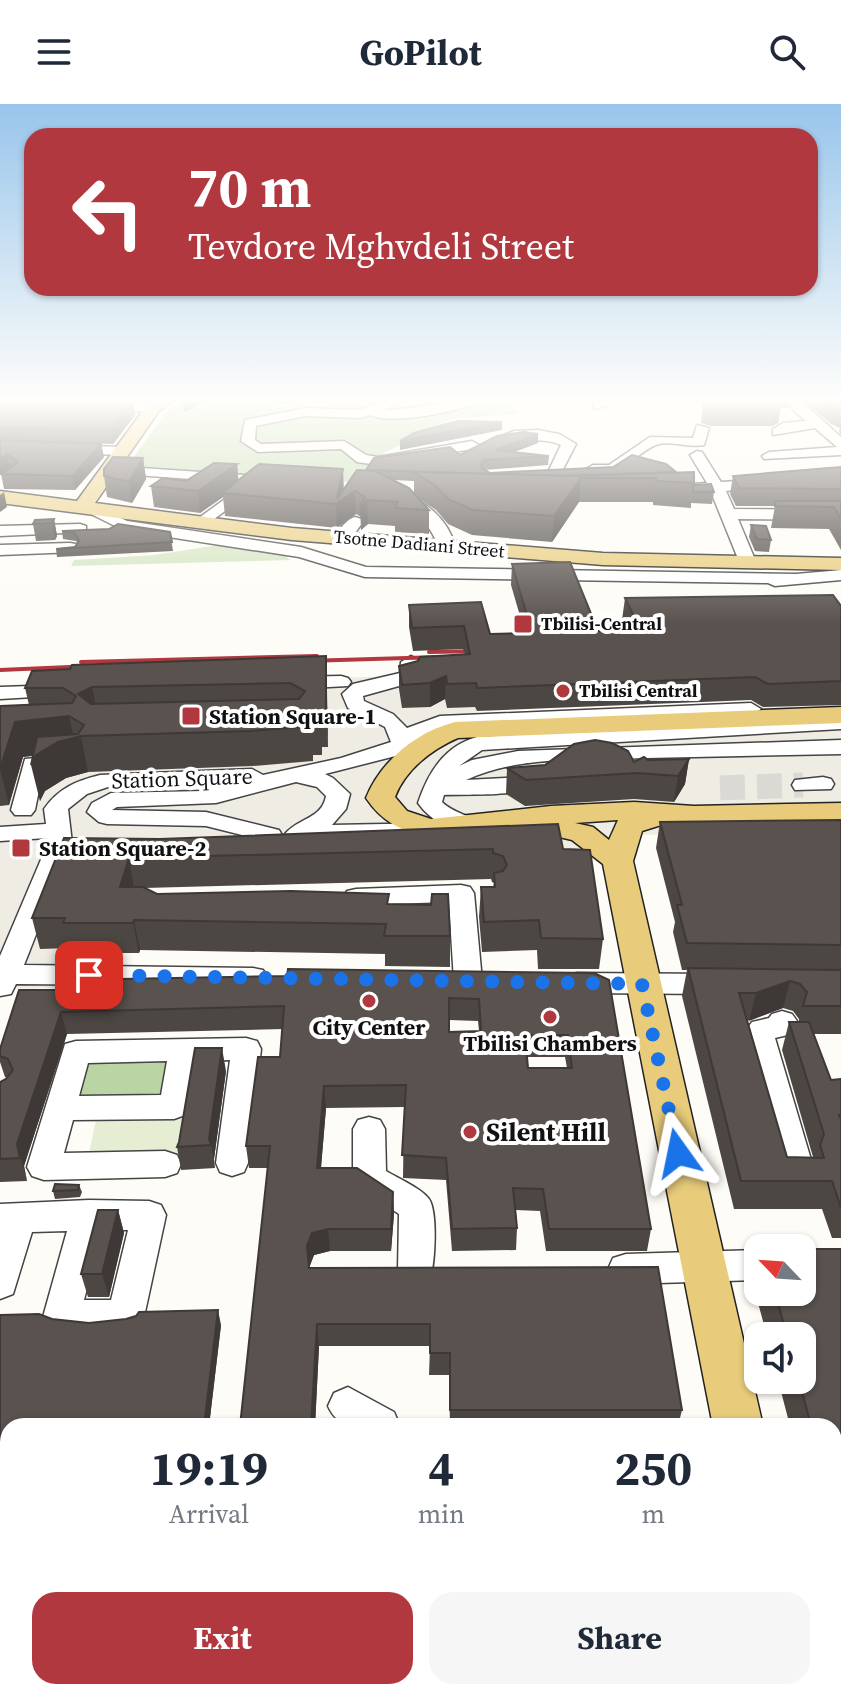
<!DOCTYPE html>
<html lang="en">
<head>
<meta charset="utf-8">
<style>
	body { margin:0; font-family:"Source Serif 4",serif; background:#f6f6f7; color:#1f2937; height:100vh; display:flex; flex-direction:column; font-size:30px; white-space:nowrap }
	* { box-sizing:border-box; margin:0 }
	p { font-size:26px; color:#747a83 }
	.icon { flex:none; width:44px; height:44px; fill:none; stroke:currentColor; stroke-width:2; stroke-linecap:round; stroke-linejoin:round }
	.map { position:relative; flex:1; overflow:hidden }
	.panel { position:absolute; left:0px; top:1314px; width:842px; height:282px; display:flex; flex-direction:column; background:#fff; border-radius:24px 24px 0 0; box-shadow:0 2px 6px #0004 }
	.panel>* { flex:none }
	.banner { position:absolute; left:24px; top:24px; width:794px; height:168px; border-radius:24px; box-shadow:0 2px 6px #0004; background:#b23840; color:#fff; overflow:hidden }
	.needle { width:52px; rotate:295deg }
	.fabs { position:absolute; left:744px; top:1130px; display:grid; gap:16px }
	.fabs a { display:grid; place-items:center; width:72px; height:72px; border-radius:16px; background:#fff; box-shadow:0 2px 6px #0004; font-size:40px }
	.pin { position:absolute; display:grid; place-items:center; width:68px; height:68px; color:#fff; margin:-34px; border-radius:16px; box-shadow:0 4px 12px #0006 }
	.me { position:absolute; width:88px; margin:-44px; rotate:348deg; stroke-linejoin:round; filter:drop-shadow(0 0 6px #0008) }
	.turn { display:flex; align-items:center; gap:28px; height:168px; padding:0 32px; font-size:36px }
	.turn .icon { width:104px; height:104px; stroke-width:2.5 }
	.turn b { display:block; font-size:56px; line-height:68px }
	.eta { display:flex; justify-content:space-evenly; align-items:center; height:136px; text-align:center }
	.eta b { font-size:48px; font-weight:700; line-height:56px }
	.action { display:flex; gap:16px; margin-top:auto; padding:16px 32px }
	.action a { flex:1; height:92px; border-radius:24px; background:#b23840; color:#fff; font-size:32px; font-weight:700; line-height:92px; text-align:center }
	.action a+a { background:#f6f6f7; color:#1f2937 }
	header { display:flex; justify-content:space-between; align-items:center; height:104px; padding:0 32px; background:#fff; font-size:36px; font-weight:700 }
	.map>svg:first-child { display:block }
	.green { fill:#d5e6c2 }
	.forest { fill:#bad5a3 }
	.pitch { fill:#e5eed3 }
	.plaza { fill:#efece4 }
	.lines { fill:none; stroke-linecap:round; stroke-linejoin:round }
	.minor-tunnel { stroke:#dad9d4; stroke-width:25; stroke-dasharray:25 12; stroke-linecap:butt }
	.minor-casing { stroke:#444; stroke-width:3 }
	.major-casing { stroke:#222; stroke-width:3 }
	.minor { fill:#fff; fill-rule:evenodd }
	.major { fill:#e9cc7b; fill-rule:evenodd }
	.rail { stroke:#b23840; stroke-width:4 }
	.wall { fill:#4d4743; fill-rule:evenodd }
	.shaded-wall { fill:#3e3937 }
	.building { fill:#59524e; stroke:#3e3937; stroke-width:2; fill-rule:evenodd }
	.route { stroke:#1a73e8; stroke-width:14; stroke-dasharray:0 25.2 }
	.poi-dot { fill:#b23840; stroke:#fff; stroke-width:3 }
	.labels { text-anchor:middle; stroke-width:8; stroke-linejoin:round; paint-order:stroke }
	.far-street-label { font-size:18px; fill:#111; stroke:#fff }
	.far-poi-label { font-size:18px; font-weight:bold; fill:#111; stroke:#fff; text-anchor:start }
	.poi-label { font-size:22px; font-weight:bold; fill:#111; stroke:#fff; text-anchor:start }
	.street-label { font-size:22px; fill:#111; stroke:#fff }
	.near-poi-label { font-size:26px; font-weight:bold; fill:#111; stroke:#fff; text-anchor:start }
</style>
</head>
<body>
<header><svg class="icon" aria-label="menu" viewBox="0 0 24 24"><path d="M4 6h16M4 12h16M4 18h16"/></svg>GoPilot<svg class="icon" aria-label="search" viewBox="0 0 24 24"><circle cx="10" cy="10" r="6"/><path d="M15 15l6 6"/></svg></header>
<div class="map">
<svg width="841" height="1595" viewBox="0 0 841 1595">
	<rect width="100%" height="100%" fill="#fefcf6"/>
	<polygon class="green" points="218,441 285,451 290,456 71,462 74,456 154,451"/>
	<g class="forest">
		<polygon points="214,297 516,297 517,310 453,315 384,349 364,379 126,363 173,300 200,301"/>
		<polygon points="177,949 168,999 69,1001 83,951"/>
	</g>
	<polygon class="pitch" points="184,1012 179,1051 88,1054 96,1016"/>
	<polygon class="plaza" points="469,570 477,609 841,595 841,727 637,731 637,752 546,749 139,770 71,849 60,884 0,885 0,686 20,658 328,642 327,574"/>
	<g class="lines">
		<polyline class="minor-tunnel" points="720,684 803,681"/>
		<g class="minor-casing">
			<g id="minor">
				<path d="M386,297H403L384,306C416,306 447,295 478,297C462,308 388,321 371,311L360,314L305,312L256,322L255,336L261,340L344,337L366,351L378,353L472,337L479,341L472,345L378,361L357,358L341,345L258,348L241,337L245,316L305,304L359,306Z"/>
				<polygon points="592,297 604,297 606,302 595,305"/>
				<polygon points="789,297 801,297 841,333 841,351 764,355 762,352 769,348 837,343 815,324 773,331 773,325 783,319 806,317 793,306"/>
				<polygon points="100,299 153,300 159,304 153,308 95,306 94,303"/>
				<path d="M697,321L709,324L704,341C689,344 673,337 659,340C635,346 613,387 586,365L593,361H609L650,333L693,334Z"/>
				<path d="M538,326L559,330L576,340L561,369H551L549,366L561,341C540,331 510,341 499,333L514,327Z"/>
				<polygon points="0,339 122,343 129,347 122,351 0,347"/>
				<polygon points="697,347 702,348 721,378 767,375 774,379 767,383 726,387 734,405 841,406 841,416 738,415 756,458 753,462 741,462 711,388 679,391 671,386 679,381 707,379 690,351"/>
				<polygon points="112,362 276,373 283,377 276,381 247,380 255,384 252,387 202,424 196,422 196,416 247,379 107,369 107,363"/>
				<path d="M399,388C425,396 448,415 455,442L453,446H441C428,420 422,409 394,396L391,393Z"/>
				<polygon points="84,396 127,417 301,443 366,463 796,470 841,466 841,476 775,482 768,479 365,473 299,453 123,426 79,404 79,398"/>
				<path d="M355,413L361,415L363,418L349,437H337C333,430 347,415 355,413Z"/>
				<polygon points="80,420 86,422 86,428 0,432 0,422"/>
				<polygon points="70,439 76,440 78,444 76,448 0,451 0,441"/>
				<path d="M411,552L421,558L417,577L363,592L364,597L393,610L407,624L440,612L751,599L761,605L751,611L443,624L425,632L434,638L431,643L325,670L333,674L350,690L346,705L332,721L437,719L440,724L437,729L428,731L288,735L285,730C298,714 322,715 326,692L317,683L296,678L216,699L117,703L112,706L206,708L279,726L282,731L279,736L270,738L206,722L107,720L99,718L87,708L92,699L111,689L203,687L237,679L108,683L87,690L68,705L72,739L24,861L253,864L263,866L267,873L263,880L253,882L16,880L11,890L0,892V852L48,739L47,734L0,737V723L46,720L44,705C59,684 76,677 100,671L252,665L263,671L341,654L391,638L385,623L348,604L342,590L353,580L400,569L401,558Z"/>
				<polygon points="341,572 348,574 351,578 348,582 292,585 282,579 292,573"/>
				<polygon points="61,581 68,583 71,587 68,591 0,595 0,583"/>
				<path d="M841,613V625L482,646L459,662L472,656L518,647L841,636V650C776,651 711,653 646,654C587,656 520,651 466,676L523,673L537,668L545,670L548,675C534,694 469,690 444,691L442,698C454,710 473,711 482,722L478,727C456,733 431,717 418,699C428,669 444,642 477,633Z"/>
				<polygon points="66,651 77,658 74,663 43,666 35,706 31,711 15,711 11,706 25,655"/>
				<polygon points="823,673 831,675 834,680 831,685 795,686 792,681 795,676"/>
				<polygon points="461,781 470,783 474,789 482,877 478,884 468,887 458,884 454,877 449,798 356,801 347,799 343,793 347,787 356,785"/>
				<polygon points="577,869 717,870 727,873 731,880 727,887 717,890 577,889 567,886 563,879 567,872"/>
				<polygon points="782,907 792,910 797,917 792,930 775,934 812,1059 808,1068 796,1072 784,1068 780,1059 744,929 752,918 769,914 772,910"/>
				<path d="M246,934L257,937L261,945L248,1059L244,1068L232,1072L220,1068L216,1059L230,956L197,957L190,1003L185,1011L174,1015L73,1016L64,1049L165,1047L177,1051L181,1060L177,1069L165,1073L44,1076L32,1072L27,1063L65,940L76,937ZM167,957L161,991L79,992L88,959Z"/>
				<path d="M369,1013L380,1016L385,1025L386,1067C399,1075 421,1084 429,1095C438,1108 435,1164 429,1177L416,1181L403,1177L398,1166L399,1110L358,1083L353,1074V1025L358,1016Z"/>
				<path d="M89,1096L149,1097L161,1101L166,1111L144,1213L139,1225C114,1234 73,1234 48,1225L43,1213L67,1127L32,1128L13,1190L0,1195V1100ZM102,1126H128L111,1196H84Z"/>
				<polygon points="758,1146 758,1176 626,1180 613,1176 608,1165 613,1154 626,1150"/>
				<path d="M348,1283L394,1308L400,1322C372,1322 341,1332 328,1302L334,1289Z"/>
				<rect x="834" y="1497" width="7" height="46"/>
				<rect x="0" y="1527" width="8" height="46"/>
				<polygon points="146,1588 192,1588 192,1595 144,1595"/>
			</g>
		</g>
		<g class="major-casing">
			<g id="major">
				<polygon points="154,297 172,297 159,307 95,399 292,424 603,449 841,454 841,466 603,461 292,436 0,399 0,387 77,397 147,301"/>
				<path d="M841,603V619L458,634C432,645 405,666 395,693L407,707L431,715L551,702L634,698L694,702L841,699V717L671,718L642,727L633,757L763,1322H713L603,760L572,736L538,728L534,722L428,733C400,726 382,718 366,694C381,657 416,628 455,618ZM618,716L609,736L593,723L575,719Z"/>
				<polygon points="771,1588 829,1588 830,1595 772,1595"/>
			</g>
		</g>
		<use href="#minor" class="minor"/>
		<use href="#major" class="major"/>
		<g class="rail">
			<polyline points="429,548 485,547"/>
			<polyline points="305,557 441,553"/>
			<polyline points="81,558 317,552"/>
			<polyline points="0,566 93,562"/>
		</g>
	</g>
	<g class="wall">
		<polygon points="0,297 133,298 135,311 113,340 63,338 101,340 104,353 75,386 4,385 1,370 4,368 0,371"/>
		<polygon points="178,297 208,297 185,308"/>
		<polygon points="703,297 790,297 789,304 780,304 778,319 772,322 711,322 701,319"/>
		<polygon points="804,297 841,297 841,331 839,327 840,324 831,320"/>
		<path d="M538,330V339L514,348L549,352L548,361L484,366L490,369L694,368V381L714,388L712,400L691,399V404L653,401V398H579L552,438L472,431L448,420L436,406L418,394L429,406V430L395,428V422L368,420L361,426V413L356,410L337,424L225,412L223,393L200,409L154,403L151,382L186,377L237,360L238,376L344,385L366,367L460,351ZM392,376L414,377V390Z"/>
		<polygon points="143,354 146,375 132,399 107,393 104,372"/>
		<polygon points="841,363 841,446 829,425 771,424 775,402 736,402 730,390 733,372"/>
		<polygon points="54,415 57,432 55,436 36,437 33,420"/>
		<polygon points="751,421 771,436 769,448 755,447 749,433"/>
		<polygon points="109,425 170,428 173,447 57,453 56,445 75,443 78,439 76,437 63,435 62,427"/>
		<polygon points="512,460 598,527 627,526 622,516 625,494 841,502 841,601 763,603 751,596 477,607 475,603 447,604 445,595 430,603 402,604 399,585 399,562 465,550 463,545 413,547 409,523 409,501 490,530 525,529 511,481"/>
		<polygon points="326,552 328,643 322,643 322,651 313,651 313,657 253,662 88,668 66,674 45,687 40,697 33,652 23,653 9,701 0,702 0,602 29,601 25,584"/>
		<polygon points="689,655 685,680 674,698 634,695 525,702 506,690 507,664"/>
		<path d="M841,716V930H814L831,976L841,975V1134H832L822,1105H734L682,892L687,866H682L673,828L675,818L656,744L660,718ZM783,904L793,907L799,915V918H789L782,946L813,1053H787L747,917Z"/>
		<polygon points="64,734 563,745 603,835 599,865 538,865 537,846 482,848 479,813 481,783 493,783 494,779 492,778 491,775 144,784 157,790 389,800 450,832 450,863 385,862 385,850 140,846 139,849 71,849 69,844 40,845 32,814"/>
		<path d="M594,869L651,1125L647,1147H546L540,1107L516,1106L517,1124L516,1146L452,1147L446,1076L403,1074L404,1003L326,1004L321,1064L393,1088L394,1110L391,1147H330L314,1151L309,1164L682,1306L678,1322H450L449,1271H429L430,1242H319L315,1322H240L268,1064H249L246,1042L280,953L283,925L67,930L24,1062L27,1077L0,1078V978L7,974L5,973L0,958V945L63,886ZM449,916L478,917L479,927L449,928ZM527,953H565L567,964H528Z"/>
		<polygon points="226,967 214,1055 215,1064 181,1066 177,1043"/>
		<polygon points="79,1081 82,1088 80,1093 55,1095 53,1087"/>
		<polygon points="118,1106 124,1129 109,1193 88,1193 81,1170"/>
		<polygon points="841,1145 841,1476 835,1454 834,1454 834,1322 790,1322 778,1276 802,1276 802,1232 767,1232 757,1195 759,1188 802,1188"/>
		<polygon points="0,1211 89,1219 221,1221 209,1322 8,1322 8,1504 0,1504"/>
		<polygon points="170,1588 613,1595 169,1595"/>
		<polygon points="662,1588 741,1588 742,1595 663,1595"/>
	</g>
	<g class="shaded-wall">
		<polygon points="183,297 208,297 185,308"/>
		<polygon points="275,297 300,297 275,301"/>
		<polygon points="133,298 135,311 113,340 111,326"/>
		<polygon points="781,303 778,319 772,322 775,306"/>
		<polygon points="502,318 502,326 400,346 400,337"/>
		<polygon points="538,330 538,339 495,355 495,346"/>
		<polygon points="101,340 104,353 75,386 73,372"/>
		<polygon points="7,350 10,364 0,371 0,355"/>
		<polygon points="143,354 146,375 132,399 129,378"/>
		<polygon points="237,360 239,381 222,389 223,393 200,409 198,387"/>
		<polygon points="343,365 344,388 355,387 356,410 337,424 336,400"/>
		<polygon points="581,374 579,398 552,438 554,412"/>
		<polygon points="4,388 7,403 0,408 0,391"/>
		<polygon points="367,396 368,420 361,426 360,402"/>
		<polygon points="54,415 57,432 55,436 52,419"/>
		<polygon points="326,552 327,586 328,643 326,608"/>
		<polygon points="446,572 445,595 430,603 430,579"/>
		<polygon points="92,583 99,617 78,590"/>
		<polygon points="69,612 74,634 81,632 88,668 66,674 45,687 40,697 31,661 36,651 23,653 9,701 0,665 15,618"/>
		<polygon points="689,655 685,680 674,698 678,672"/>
		<polygon points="129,754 134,784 120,783"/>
		<polygon points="134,816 140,846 139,849 133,819"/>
		<polygon points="790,877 783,904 749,917 756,889"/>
		<polygon points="61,908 67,930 24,1062 27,1077 17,1040"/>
		<polygon points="222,944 226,967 214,1055 209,1035"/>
		<polygon points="324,982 326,1004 319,1086 317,1064"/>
		<polygon points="393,1088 394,1110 391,1147 391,1125"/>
		<polygon points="118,1106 124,1129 109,1193 102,1170"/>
		<polygon points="328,1125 330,1147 314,1151 309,1164 311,1186 307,1142 312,1129"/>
		<polygon points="218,1206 221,1221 209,1322 204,1322"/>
		<polygon points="317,1220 319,1242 315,1322 311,1322"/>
		<polygon points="134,1588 143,1588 145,1595 133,1595"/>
	</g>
	<g class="building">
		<polygon points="0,297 133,298 111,326 0,324"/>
		<polygon points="703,297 777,297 781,303 775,306 713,306 704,303"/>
		<polygon points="826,297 836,297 841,300 841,307 834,304"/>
		<polygon points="458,317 502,318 400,337 414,329"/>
		<polygon points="524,328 538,330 495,346 549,352 485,356 481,360 482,364 490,369 613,363 632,351 666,360 676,368 561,372 366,366 374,354 450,343 460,351 497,332"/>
		<polygon points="0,336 101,340 73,372 1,370 18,358 7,350 0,355"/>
		<polygon points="113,353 143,354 129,378 104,372 104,365"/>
		<polygon points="214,359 237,360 198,387 151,382 163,374 186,377"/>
		<polygon points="259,360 343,365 337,395 357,366 375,367 409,384 429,406 395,404 398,398 367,396 360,402 365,393 355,387 336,400 222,389"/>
		<polygon points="841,363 841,385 739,384 733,372"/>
		<polygon points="414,368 575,372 694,368 694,379 656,377 656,374 581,374 554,412 473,406 448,395 436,382"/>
		<polygon points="711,380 714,388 693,388 694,381"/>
		<polygon points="776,397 841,397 841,415 834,403 775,402"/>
		<polygon points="54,415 52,419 33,420 35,416"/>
		<polygon points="118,420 170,428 172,438 56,445 75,443 79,437 75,429 62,427 109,425"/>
		<polygon points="751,421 766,422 771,436 757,435"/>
		<polygon points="570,458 598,527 640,525 625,494 833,491 841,502 841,577 768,580 755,573 477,584 476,579 447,580 446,572 430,579 402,581 399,562 418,557 420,553 470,550 464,522 412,524 409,501 481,498 490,530 532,529 512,460"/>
		<path d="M326,552V608H320V616H311V622L250,627L81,632L58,638L36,651L31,661L37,633L78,630L84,621L69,612L15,618L0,665V602L72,599L76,592L63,584H25L32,567L70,565L72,561ZM290,579L305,587L299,595L91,600L78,590L92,583Z"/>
		<polygon points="595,636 612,639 628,647 634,658 644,653 648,656 689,655 678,672 637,669 526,676 507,664 545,661 574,640"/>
		<polygon points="841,716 841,841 687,839 677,801 682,801 660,718"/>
		<polygon points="558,720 563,745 590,746 603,835 541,834 539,816 484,818 481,783 495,783 494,769 503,767 507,761 503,752 493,749 493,745 129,754 120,783 143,783 157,790 291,787 389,790 387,800 431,801 432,790 448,790 450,832 384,832 386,820 134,816 133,819 63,819 65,814 32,814 64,734 160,735"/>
		<polygon points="688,864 841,866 841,902 803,902 807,888 800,880 790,877 756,889 739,889 787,1053 824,1054 820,1041 824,1030 789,918 809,918 831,976 841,975 841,1011 839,1011 841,1015 841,1104 832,1077 741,1077"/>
		<path d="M288,865L594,869L609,876L651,1125H549L543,1085L513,1084L517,1124L452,1125L446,1054L402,1051L406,981L324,982L317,1064H357L393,1088L391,1125H328L312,1129L307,1142L309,1164L658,1163L682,1306H450V1249H430V1220H317L311,1322H240L270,1042H246L258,953H280L284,902L61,908L17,1040L20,1054L0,1055V978L6,975L13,966L8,955L0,952V945L19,886H63L66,876L287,872ZM449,894L479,895L481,927L449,928ZM525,931H568L572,964H528Z"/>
		<polygon points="195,944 222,944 209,1035 211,1041 177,1043 179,1038"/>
		<polygon points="55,1080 79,1081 78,1086 53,1087"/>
		<polygon points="98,1106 118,1106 102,1170 81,1170"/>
		<polygon points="802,1145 841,1145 841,1424 839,1424 834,1406 834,1322 811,1322 799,1276 802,1276 802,1232 787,1232 775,1188 802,1188"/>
		<polygon points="218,1206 204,1322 8,1322 8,1490 0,1490 0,1211 39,1210 52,1215 89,1219 126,1215 136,1212 139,1208"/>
		<polygon points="94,1588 134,1588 133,1595 93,1595"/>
		<polygon points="170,1588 613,1588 614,1594 169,1595"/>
		<polygon points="671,1588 741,1588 742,1595 672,1595"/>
	</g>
	<linearGradient id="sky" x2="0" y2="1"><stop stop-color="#98c5eb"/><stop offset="0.57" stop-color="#fffefb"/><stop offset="1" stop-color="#fffefb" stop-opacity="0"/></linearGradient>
	<rect width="841" height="520" fill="url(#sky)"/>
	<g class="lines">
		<polyline class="route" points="89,871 642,880 678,1049"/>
	</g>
	<g class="poi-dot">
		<rect x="513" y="510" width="20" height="20" rx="4"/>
		<circle cx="563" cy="587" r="8"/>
		<rect x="181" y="602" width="20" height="20" rx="4"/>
		<rect x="11" y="734" width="20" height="20" rx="4"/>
		<circle cx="369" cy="897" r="8"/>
		<circle cx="550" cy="913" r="8"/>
		<circle cx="470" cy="1028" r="8"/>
	</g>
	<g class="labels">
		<g class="far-street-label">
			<text transform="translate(419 440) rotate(5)" y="6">Tsotne Dadiani Street</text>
		</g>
		<g class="far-poi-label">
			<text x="541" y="526">Tbilisi-Central</text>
			<text x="579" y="593">Tbilisi Central</text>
		</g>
		<g class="poi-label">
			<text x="209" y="620">Station Square-1</text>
			<text x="39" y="752">Station Square-2</text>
			<text x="369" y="931" text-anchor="middle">City Center</text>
			<text x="550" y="947" text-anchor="middle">Tbilisi Chambers</text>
		</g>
		<g class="street-label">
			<text transform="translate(182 674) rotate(-2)" y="8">Station Square</text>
		</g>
		<g class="near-poi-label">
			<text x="486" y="1037">Silent Hill</text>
		</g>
	</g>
</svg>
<div class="fabs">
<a><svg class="needle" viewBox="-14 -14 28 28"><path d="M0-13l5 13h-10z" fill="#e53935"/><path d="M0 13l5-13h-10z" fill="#747a83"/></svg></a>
<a><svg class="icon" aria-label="sound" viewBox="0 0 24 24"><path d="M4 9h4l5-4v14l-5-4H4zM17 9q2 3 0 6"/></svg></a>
</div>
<div class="pin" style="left:89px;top:871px;background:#d93025"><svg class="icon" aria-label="arrive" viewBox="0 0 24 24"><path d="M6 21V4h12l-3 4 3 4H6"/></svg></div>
<svg class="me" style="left:678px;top:1049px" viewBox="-20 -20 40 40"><path d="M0-17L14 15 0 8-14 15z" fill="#1a73e8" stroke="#fff" stroke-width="4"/></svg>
<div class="banner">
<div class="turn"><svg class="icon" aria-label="left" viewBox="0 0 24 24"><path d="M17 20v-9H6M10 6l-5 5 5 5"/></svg><div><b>70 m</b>Tevdore Mghvdeli Street</div></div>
</div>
<section class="panel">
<div class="eta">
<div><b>19:19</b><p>Arrival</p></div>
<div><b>4</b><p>min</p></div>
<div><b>250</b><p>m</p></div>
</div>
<div class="action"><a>Exit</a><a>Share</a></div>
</section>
</div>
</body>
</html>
